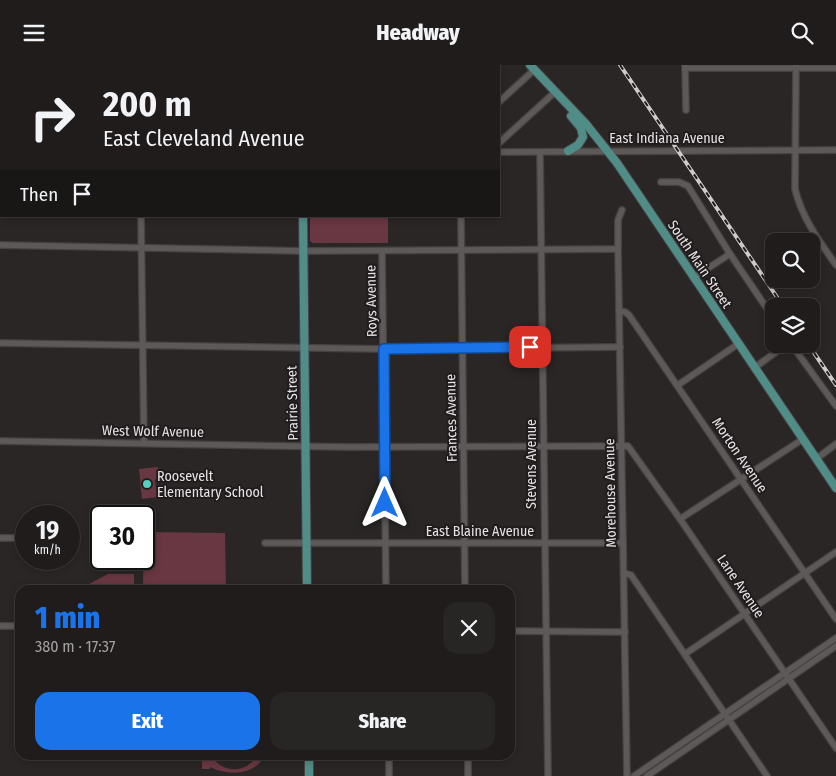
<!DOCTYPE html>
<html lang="en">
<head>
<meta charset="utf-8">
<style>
	body { margin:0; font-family:"Fira Sans Condensed",sans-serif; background:#282525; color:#f1f3f6; height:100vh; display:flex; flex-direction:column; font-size:19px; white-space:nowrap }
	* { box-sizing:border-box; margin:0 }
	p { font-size:16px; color:#a2a1a3 }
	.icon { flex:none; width:28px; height:28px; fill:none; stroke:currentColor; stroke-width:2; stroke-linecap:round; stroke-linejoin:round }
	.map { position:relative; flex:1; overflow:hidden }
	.sheet { position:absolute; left:15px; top:520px; width:500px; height:175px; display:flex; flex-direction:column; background:#201c1c; border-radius:15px; box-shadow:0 2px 8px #0003,0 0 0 1px #3d3a3b }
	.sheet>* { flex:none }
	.hud { position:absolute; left:0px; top:0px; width:500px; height:152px; box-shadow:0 2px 8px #0003,0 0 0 1px #3d3a3b; background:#201c1c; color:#f1f3f6; overflow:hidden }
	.buttons { position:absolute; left:765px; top:168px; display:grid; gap:10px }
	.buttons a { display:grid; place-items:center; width:55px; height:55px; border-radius:10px; background:#201c1c; box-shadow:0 2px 8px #0003,0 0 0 1px #3d3a3b; font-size:25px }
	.speed { position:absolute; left:15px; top:440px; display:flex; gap:10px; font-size:25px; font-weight:700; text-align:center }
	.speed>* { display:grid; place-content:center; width:65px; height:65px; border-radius:50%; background:#201c1c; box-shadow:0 2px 8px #0003,0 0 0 1px #3d3a3b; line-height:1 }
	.speed small { font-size:12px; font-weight:400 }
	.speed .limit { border:2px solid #111; border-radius:8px; background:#fff; color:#111 }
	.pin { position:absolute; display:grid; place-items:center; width:42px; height:42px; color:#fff; margin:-21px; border-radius:10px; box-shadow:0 2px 8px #0006 }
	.me { position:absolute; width:55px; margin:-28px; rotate:0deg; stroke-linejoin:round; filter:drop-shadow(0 0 4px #0008) }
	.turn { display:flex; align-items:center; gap:18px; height:105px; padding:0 20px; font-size:22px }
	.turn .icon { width:65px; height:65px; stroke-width:2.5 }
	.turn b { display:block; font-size:35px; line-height:42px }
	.then { display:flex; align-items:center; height:48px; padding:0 20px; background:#0003; gap:10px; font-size:19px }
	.round { display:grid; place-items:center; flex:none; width:52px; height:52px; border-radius:15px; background:#282525 }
	.headline { display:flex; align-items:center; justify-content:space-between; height:85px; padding:0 20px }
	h1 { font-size:30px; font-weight:800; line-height:38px; color:#1a73e8 }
	.primary-button { display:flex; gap:10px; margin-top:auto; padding:10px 20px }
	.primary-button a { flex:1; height:58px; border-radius:15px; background:#1a73e8; color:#fff; font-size:20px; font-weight:800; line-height:58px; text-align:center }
	.primary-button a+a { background:#282525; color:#f1f3f6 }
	header { display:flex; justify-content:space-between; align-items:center; height:65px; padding:0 20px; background:#201c1c; font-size:22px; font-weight:800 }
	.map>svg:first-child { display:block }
	.green { fill:#693741 }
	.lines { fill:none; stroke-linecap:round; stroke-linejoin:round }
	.minor-casing { stroke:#464242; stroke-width:8 }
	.major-casing { stroke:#464242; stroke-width:10 }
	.minor { stroke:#5e5959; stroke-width:5.5 }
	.major { stroke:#518d87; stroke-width:8 }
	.rail-casing { stroke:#cfcbcc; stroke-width:4 }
	.rail { stroke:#201c1d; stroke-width:2; stroke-dasharray:5.5; stroke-linecap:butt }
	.route-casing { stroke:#114b97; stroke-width:12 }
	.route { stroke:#1a73e8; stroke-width:9 }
	.poi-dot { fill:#56cec2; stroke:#201c1d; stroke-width:2 }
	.labels { text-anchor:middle; stroke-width:4; stroke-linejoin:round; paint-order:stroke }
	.street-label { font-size:14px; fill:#e6e3e4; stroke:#201c1d }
	.poi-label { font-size:14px; fill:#e6e3e4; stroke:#201c1d; text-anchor:start }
</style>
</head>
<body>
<header><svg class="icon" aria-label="menu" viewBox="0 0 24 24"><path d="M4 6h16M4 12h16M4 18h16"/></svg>Headway<svg class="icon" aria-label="search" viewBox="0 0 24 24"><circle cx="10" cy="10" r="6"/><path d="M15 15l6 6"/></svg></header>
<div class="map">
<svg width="836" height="711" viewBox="0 0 836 711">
	<rect width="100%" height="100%" fill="#2a2626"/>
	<g class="green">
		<polygon points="310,151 388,151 388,178 313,178 310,176"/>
		<polygon points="158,402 159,411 155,415 157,432 142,434 139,404"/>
		<polygon points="144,467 225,468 226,525 143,525"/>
		<polygon points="108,509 134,509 134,525 78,525"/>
		<path d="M202,690H211C222,709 247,709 257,690H265C255,711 228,711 210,702V704H202Z"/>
	</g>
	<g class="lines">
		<g class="minor-casing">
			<g id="minor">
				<polyline points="183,0 183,1"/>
				<polyline points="402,0 403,1"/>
				<polyline points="685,0 686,45"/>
				<path d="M796,0L795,124C802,153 819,176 836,200"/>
				<polyline points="474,1 476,0"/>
				<polyline points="685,3 836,3"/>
				<polyline points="499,37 534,5"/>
				<polyline points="499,78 555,27"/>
				<polyline points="0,82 1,82"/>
				<polyline points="499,87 836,85"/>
				<polyline points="540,87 548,711"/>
				<polyline points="661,117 679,117 688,121 730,189 774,254"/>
				<polyline points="622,145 618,155 618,184 627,711"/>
				<polyline points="141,151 144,378"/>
				<polyline points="461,151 465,525"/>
				<polyline points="0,180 303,186 618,184"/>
				<polyline points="382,186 386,525"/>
				<polyline points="693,213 730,189"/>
				<polyline points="619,246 625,247 629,250 836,554"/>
				<polyline points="0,278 384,284 620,282"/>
				<polyline points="791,279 836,341"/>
				<polyline points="754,303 787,279"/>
				<polyline points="678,320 738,279"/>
				<polyline points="0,376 346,382 628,381 680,454 836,683"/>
				<polyline points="816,394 836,379"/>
				<polyline points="680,454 803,374"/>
				<polyline points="0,473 26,473"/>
				<polyline points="265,478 623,478"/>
				<polyline points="624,508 631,510 767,711"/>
				<polyline points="0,561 20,561"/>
				<polyline points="510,566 625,567"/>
				<polyline points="685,589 836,487"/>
				<polyline points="389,690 389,711"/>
				<polyline points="468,690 468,711"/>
				<polyline points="634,711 836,573"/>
				<polyline points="647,711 836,581"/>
			</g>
		</g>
		<g class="major-casing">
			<g id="major">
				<polyline points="301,0 301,1"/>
				<polyline points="530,0 586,59 617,98 836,423"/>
				<polyline points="568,86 578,80 583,72 581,63 571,51"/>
				<polyline points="303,151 307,525"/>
				<polyline points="309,690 309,711"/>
			</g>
		</g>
		<use href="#minor" class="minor"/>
		<use href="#major" class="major"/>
		<g class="rail-casing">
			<g id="rail">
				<polyline points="620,0 783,241"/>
				<polyline points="808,279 836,320"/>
			</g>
		</g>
		<use href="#rail" class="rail"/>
	</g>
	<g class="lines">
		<g class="route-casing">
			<polyline id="route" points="385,438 384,284 530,282"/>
		</g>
		<use href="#route" class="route"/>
	</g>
	<circle class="poi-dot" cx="147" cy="419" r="5"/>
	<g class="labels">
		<g class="street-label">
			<text x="667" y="78">East Indiana Avenue</text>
			<text transform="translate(700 199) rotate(56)" y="5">South Main Street</text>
			<text transform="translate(371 236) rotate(-91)" y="5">Roys Avenue</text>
			<text transform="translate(292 338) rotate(-91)" y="5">Prairie Street</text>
			<text transform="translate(451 353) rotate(-91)" y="5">Frances Avenue</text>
			<text transform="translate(153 366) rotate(1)" y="5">West Wolf Avenue</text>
			<text transform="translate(740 390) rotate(56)" y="5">Morton Avenue</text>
			<text transform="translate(531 399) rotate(-90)" y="5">Stevens Avenue</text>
			<text transform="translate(610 428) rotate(-91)" y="5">Morehouse Avenue</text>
			<text x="480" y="471">East Blaine Avenue</text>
			<text transform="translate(741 521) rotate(56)" y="5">Lane Avenue</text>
		</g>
		<g class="poi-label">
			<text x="157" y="416">Roosevelt<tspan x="157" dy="16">Elementary School</tspan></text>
		</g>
	</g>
</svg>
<div class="buttons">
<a><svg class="icon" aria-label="search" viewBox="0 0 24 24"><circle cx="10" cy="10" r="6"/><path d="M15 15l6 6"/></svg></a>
<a><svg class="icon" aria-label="layers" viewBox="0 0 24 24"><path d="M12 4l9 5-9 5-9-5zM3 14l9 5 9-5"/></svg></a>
</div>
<div class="speed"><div>19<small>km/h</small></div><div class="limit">30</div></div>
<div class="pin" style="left:530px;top:282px;background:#d93025"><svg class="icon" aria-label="arrive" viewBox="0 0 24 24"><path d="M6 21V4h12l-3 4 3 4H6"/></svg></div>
<svg class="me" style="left:385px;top:438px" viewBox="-20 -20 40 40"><path d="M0-17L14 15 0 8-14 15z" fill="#1a73e8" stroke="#fff" stroke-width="4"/></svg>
<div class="hud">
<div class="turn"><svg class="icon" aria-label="right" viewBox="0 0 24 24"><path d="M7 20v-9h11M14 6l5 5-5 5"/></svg><div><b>200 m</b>East Cleveland Avenue</div></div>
<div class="then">Then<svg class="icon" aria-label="arrive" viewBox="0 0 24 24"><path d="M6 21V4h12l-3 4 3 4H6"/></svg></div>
</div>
<section class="sheet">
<div class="headline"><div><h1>1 min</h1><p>380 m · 17:37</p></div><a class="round"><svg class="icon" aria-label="close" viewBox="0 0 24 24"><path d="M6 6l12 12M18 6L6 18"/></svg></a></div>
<div class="primary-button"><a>Exit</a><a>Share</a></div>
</section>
</div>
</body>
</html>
